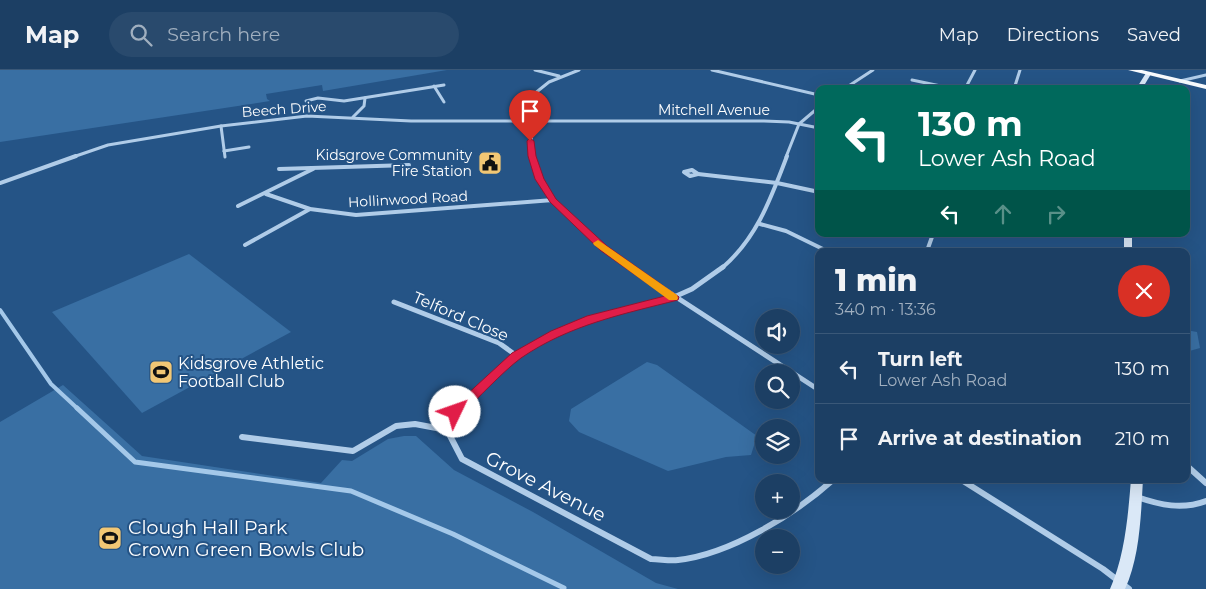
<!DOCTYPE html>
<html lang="en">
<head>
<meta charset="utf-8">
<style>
	body { margin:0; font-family:Montserrat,sans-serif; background:#294a6d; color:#f1f3f6; height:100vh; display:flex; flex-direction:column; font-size:19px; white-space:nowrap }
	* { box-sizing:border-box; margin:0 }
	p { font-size:16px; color:#a0afbf }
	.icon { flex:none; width:28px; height:28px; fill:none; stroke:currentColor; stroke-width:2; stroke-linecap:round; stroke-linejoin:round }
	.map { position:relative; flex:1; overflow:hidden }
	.drawer { position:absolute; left:815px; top:178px; width:375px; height:235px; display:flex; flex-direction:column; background:#1c3f64; border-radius:10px; box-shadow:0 5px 20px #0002,0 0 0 1px #3a5878 }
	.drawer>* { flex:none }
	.hud { position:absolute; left:815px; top:15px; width:375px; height:152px; border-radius:10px; box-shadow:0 5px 20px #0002,0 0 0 1px #3a5878; background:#00695c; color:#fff; overflow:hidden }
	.tools { position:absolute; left:755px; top:239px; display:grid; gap:10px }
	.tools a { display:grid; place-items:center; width:45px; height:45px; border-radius:50%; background:#1c3f64; box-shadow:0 5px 20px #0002,0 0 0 1px #3a5878; font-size:25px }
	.pin { position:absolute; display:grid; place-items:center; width:42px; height:42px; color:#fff; margin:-51px -21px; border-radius:50% 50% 50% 0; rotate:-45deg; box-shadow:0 0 5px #0007 }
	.pin .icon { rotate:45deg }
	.me { position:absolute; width:55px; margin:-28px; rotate:48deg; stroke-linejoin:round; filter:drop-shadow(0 0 4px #0008) }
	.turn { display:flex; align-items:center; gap:18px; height:105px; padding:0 20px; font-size:22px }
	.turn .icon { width:65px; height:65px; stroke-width:2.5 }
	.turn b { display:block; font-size:35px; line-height:42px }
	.lanes { display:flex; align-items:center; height:48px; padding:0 20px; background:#0003; justify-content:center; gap:25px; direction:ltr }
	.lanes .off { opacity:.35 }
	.round { display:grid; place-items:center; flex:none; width:52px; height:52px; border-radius:26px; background:#294a6d }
	.summary { display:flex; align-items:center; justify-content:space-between; height:85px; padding:0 20px }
	h1 { font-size:30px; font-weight:800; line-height:38px }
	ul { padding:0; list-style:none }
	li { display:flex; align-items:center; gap:15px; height:70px; padding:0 20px; border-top:1px solid #3a5878 }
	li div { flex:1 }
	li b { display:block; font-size:19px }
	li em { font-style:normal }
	header { display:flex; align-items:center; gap:30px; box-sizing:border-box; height:70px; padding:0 25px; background:#1c3f64; border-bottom:1px solid #3a5878 }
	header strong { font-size:24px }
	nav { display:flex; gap:28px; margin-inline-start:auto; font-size:18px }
	.search { width:350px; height:45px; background:#294a6d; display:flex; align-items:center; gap:12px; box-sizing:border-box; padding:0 18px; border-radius:28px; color:#a0afbf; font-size:19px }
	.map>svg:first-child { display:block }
	.green { fill:#396fa3 }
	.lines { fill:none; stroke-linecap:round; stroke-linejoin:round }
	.stream-far1 { stroke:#a4c8e9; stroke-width:4 }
	.stream { stroke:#a4c8e9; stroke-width:5 }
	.minor-far3 { stroke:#b0cce8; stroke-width:3 }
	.minor-far2 { stroke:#b0cce8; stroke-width:4 }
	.minor-far1 { stroke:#b0cce8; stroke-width:5 }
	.minor { stroke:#b0cce8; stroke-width:6 }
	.secondary { fill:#dae8f7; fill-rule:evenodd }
	.trunk { fill:#f8fbfe; fill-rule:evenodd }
	.route { fill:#e11d48; stroke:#92132f }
	.slow { fill:#f59e0b }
	.labels { text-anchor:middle; stroke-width:4; stroke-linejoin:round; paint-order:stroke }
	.far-street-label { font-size:14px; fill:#fff; stroke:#255486 }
	.far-poi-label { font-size:14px; fill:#fff; stroke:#255486; text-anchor:end }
	.street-label { font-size:16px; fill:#fff; stroke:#255486 }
	.poi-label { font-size:16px; fill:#fff; stroke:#255486; text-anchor:start }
	.near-street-label { font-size:19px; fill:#fff; stroke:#255486 }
	.near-poi-label { font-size:19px; fill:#fff; stroke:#255486; text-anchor:start }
</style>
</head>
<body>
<header>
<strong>Map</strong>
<div class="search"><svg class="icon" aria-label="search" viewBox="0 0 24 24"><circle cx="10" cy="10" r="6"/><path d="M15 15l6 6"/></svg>Search here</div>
<nav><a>Map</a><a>Directions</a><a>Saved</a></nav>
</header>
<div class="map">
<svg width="1206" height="519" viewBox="0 0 1206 519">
	<rect width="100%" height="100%" fill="#255486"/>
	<g class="green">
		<polygon points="0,0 447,0 323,21 322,15 266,24 267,29 270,31 0,72"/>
		<polygon points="189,184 291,262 142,343 52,242"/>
		<polygon points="1186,260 1197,262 1200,278 1186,282"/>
		<polygon points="647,292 657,295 757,366 751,385 726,387 668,401 579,362 569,351 571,339"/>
		<polygon points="63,315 142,386 321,413 342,390 352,391 388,369 404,366 416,366 454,400 533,442 656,513 678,519 0,519 0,352"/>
	</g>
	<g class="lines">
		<polyline class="stream-far1" points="0,240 51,314 78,339"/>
		<polyline class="stream" points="77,338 135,392 351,421 453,464 564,518"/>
		<g class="minor-far3">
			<polyline points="535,0 559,6"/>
			<polyline points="712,0 819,25"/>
			<polyline points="912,10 955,19"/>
			<polyline points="1180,11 1206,5"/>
			<polyline points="434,16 444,32"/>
			<polyline points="844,19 873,0"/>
			<polyline points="965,19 975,0"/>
			<polyline points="1014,19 1020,0"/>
			<polyline points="306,31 318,28 344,31 444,15"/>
			<polyline points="353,47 364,36 365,28"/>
			<polyline points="221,56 225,87"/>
			<polyline points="224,81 249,77"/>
			<polyline points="73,87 108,75 221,56 307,46 411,51 764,51 789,52 819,58"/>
			<polyline points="532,87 531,52 534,24 549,12 579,0"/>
			<polyline points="786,87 799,54 819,37"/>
		</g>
		<g class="minor-far2">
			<path d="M532,86C534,93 536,101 539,108C552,138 605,179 632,198"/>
			<polyline points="279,99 409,95"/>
			<polygon points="692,100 698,104 690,106 684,102"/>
			<polyline points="698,104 777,113 819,122"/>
			<polyline points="0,113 76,86"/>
			<polyline points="266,124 310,139 356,145 553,130"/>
			<polyline points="238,136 313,99"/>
			<polyline points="760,154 786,161 827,181"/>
			<polyline points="245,175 310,139"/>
			<polyline points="927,181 933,164"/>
			<path d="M722,198C757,168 771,128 787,86"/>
		</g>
		<g class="minor-far1">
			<polyline points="630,197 819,320"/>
			<polyline points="394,232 499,273 517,286"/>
			<polyline points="458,339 517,286 555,264 591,248 674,227 692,219 723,197"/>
		</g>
		<g class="minor">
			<path d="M459,338L455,342L447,360L462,389L651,489C660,489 669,491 678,490C731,484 795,444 834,409"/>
			<polyline points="242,367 353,381 396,356 415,354 447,360"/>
			<polyline points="1186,395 1206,413"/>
			<polyline points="960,409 1103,499 1129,519"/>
			<path d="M1137,427C1160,435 1182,440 1206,431"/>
		</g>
		<g class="secondary">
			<polygon points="1148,2 1151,4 1142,19 1136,19 1146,3"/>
			<rect x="1124" y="164" width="8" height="17"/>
			<path d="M1131,409H1143C1141,444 1140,487 1125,519H1110C1125,485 1128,446 1131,409Z"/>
		</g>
		<polygon class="trunk" points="1128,0 1142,0 1206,15 1206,19"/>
	</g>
	<path class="route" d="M530,68L534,71L536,86L544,109L556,129L607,176L679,227L678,230C623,244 569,255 521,288C501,303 479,328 460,345H451L449,342L451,339L512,283L551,261L587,246L665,226L600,180L550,132L535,109L528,86L527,71Z"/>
	<polygon class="slow" points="598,170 677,225 678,228 677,230 669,230 594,175 593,173"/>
	<defs>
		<g id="civic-square" transform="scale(1.25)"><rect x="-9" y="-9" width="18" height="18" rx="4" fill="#f2c774" stroke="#255486"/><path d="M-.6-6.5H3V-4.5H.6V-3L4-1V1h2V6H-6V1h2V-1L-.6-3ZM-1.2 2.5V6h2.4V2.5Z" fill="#111"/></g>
		<g id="stadium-square" transform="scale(1.25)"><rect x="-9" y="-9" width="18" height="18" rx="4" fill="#f2c774" stroke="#255486"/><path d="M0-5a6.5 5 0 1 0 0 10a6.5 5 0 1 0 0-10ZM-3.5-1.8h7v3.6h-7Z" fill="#111"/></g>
	</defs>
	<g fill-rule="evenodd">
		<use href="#civic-square" x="490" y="93"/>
		<use href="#stadium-square" x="161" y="302"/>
		<use href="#stadium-square" x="110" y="468"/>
	</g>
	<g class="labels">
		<g class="far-street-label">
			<text transform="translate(284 39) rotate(-4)" y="5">Beech Drive</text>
			<text x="714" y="45">Mitchell Avenue</text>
			<text transform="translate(408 129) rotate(-3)" y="5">Hollinwood Road</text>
		</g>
		<g class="far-poi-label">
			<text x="472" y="90">Kidsgrove Community<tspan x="472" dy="16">Fire Station</tspan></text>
		</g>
		<g class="street-label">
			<text transform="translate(461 246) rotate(23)" y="6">Telford Close</text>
		</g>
		<g class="poi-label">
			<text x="178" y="299">Kidsgrove Athletic<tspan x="178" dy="18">Football Club</tspan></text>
		</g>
		<g class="near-street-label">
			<text transform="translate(546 416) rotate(27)" y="7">Grove Avenue</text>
		</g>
		<g class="near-poi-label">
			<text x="128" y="464">Clough Hall Park<tspan x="128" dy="22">Crown Green Bowls Club</tspan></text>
		</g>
	</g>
</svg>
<div class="tools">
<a><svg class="icon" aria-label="sound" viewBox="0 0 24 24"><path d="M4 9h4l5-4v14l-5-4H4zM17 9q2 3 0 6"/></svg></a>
<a><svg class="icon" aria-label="search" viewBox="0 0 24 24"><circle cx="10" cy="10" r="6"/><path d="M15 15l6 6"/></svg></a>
<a><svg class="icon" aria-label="layers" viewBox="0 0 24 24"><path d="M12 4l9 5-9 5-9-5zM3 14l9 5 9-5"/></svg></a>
<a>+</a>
<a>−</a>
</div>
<div class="pin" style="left:530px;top:71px;background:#d93025"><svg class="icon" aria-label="arrive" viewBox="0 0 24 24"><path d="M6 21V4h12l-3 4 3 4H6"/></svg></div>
<svg class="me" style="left:455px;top:342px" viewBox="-20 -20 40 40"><circle r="19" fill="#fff"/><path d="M0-13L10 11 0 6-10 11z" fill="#e11d48"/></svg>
<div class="hud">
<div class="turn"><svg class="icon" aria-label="left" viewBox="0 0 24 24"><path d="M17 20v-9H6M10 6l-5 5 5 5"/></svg><div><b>130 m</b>Lower Ash Road</div></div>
<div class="lanes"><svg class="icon" aria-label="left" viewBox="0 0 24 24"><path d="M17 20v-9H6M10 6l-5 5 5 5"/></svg><svg class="icon off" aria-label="ahead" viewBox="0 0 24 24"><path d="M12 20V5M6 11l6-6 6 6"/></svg><svg class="icon off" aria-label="right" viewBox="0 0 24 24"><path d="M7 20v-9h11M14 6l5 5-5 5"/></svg></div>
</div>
<section class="drawer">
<div class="summary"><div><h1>1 min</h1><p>340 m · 13:36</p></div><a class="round" style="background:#d93025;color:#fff"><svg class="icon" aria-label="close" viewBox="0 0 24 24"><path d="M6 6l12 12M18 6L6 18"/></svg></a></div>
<ul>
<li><svg class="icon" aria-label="left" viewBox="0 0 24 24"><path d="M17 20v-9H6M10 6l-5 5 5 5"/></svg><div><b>Turn left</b><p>Lower Ash Road</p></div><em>130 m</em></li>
<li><svg class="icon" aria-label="arrive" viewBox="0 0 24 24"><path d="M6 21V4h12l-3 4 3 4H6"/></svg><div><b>Arrive at destination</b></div><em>210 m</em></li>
</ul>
</section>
</div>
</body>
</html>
